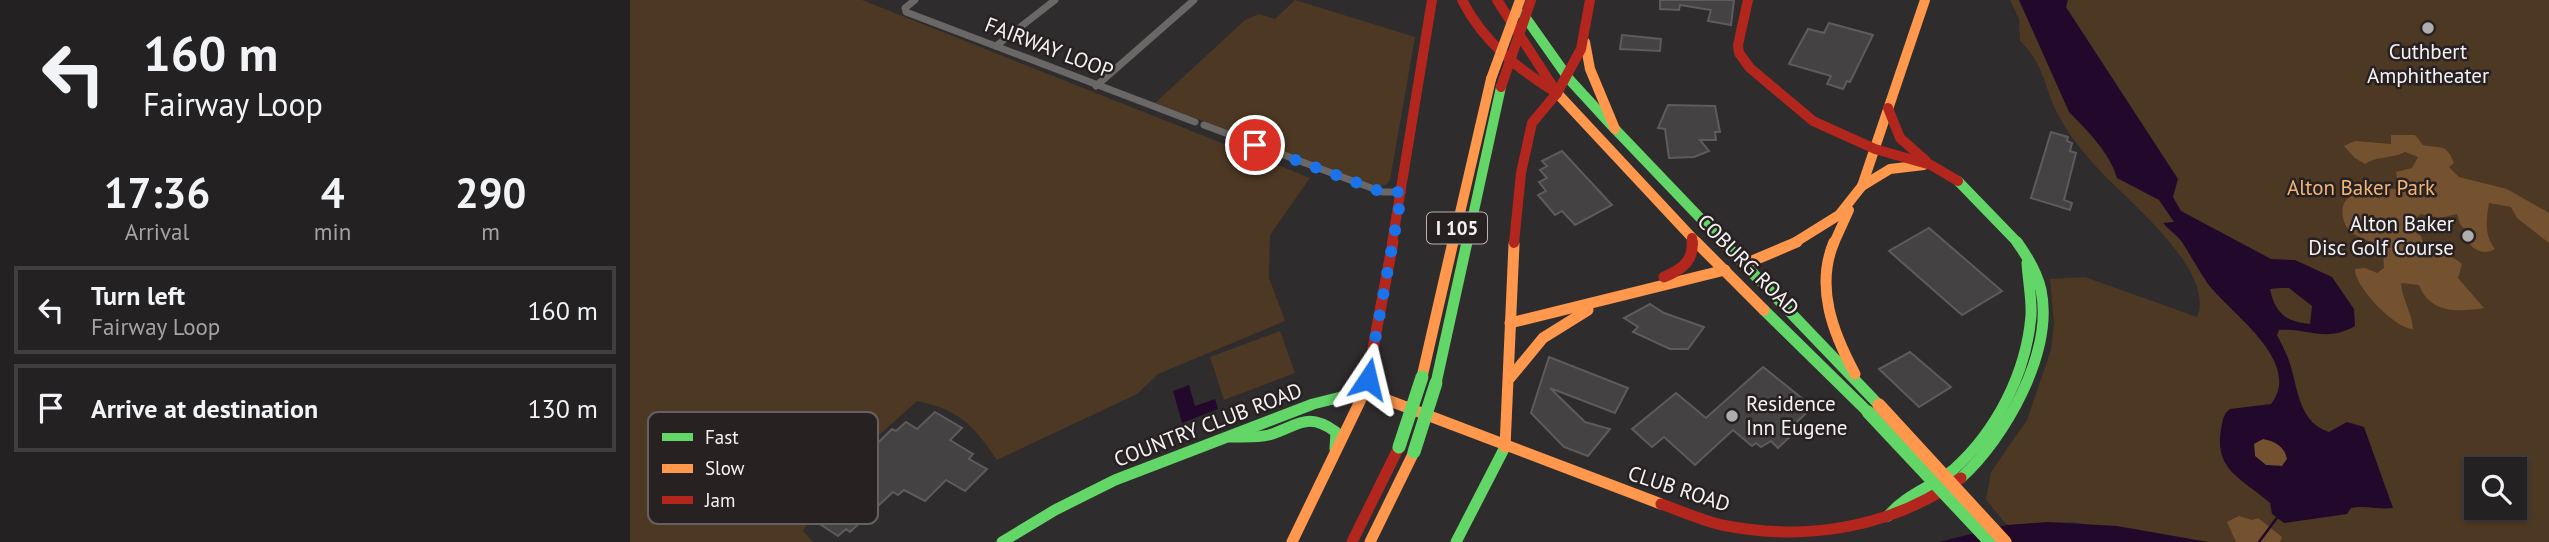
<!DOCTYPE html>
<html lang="en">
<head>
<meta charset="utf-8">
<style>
	body { margin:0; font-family:"PT Sans",sans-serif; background:#2b292a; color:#f1f3f6; height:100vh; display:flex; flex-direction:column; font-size:26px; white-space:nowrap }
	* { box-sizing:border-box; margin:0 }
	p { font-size:23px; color:#a3a3a5 }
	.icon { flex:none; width:38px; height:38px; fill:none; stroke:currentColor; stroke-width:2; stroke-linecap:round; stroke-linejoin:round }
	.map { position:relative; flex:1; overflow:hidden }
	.panel { display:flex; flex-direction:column; background:#232122; width:630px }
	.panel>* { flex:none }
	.banner { background:#232122; color:#f1f3f6; overflow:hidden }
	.controls { position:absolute; left:1834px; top:457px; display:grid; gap:14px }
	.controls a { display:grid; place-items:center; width:63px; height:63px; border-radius:0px; background:#232122; box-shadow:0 2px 5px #0004,0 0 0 2px #403e40; font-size:35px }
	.pin { position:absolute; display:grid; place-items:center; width:60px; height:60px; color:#fff; margin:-30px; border:4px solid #fff; border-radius:50%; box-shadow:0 2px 7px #0007 }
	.me { position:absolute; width:77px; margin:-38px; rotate:10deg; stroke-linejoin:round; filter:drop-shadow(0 0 5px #0008) }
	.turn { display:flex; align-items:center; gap:24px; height:147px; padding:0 28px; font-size:32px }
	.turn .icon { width:91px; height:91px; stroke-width:2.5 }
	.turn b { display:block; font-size:49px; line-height:60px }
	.eta { display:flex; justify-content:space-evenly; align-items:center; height:119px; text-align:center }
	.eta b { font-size:42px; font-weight:700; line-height:49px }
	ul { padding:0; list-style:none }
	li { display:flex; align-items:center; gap:21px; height:88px; margin:0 14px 10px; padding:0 14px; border:4px solid #403e40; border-radius:0px }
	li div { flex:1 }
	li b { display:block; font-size:26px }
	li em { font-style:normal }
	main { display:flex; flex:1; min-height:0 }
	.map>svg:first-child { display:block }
	.green { fill:#4d3823; fill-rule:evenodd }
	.forest { fill:#75522f }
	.water { fill:#22092c; fill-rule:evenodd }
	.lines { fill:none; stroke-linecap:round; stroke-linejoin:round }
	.stream { stroke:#22092c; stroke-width:2.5 }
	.building { fill:#444243; stroke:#5d5b5c; stroke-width:2 }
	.street { stroke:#696867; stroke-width:7 }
	.fast-far1 { stroke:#63d668; stroke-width:10 }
	.fast { stroke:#63d668; stroke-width:11 }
	.slow-far1 { stroke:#ff974d; stroke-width:10 }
	.slow { stroke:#ff974d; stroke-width:11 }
	.jam-far1 { stroke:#b3261e; stroke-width:10 }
	.jam { stroke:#b3261e; stroke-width:11 }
	.fast-bridge { stroke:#63d668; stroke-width:13 }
	.slow-bridge-far1 { stroke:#ff974d; stroke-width:10 }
	.slow-bridge { stroke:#ff974d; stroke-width:13 }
	.jam-bridge { stroke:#b3261e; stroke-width:10 }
	.route { stroke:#1a73e8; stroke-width:12; stroke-dasharray:0 21.6 }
	.poi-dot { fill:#b0adae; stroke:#272122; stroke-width:2.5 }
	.labels { text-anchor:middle; stroke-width:5; stroke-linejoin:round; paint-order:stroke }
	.shield { fill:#272122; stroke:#b8b3b4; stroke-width:2 }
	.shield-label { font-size:19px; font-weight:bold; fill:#f6f2f3 }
	.street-label { font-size:21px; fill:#f6f2f3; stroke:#272122 }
	.poi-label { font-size:21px; fill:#f6f2f3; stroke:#272122 }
	.park-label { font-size:21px; fill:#f3b576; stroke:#272122 }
	.key { fill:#272122; stroke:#656061; stroke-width:2 }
	.key-label { font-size:19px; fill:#f6f2f3 }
</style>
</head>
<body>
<main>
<section class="panel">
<div class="banner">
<div class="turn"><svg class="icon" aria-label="left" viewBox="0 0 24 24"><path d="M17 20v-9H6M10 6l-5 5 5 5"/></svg><div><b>160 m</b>Fairway Loop</div></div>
</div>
<div class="eta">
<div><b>17:36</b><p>Arrival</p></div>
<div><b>4</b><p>min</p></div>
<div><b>290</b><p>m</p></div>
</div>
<ul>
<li><svg class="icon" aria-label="left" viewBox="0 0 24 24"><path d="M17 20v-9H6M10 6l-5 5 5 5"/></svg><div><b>Turn left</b><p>Fairway Loop</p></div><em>160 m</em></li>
<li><svg class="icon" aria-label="arrive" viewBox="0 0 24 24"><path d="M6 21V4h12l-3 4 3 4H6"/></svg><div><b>Arrive at destination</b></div><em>130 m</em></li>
</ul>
</section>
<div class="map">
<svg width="1919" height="542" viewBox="0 0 1919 542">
	<rect width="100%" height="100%" fill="#2f2c2d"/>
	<g class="green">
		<path d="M0,0H232L680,178L640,235L639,278L655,321L528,374L507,394L367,460C343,425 330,410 287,401L205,475L173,531L183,542H0Z"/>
		<polygon points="665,0 785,37 760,180 756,185 746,186 525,103 615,20 629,14 645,19"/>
		<path d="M1380,0H1919V542H1578L1441,522L1377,525L1356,500L1361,472L1397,420L1421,350L1424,323L1420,279L1455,277L1567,317C1586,273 1503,205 1475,176C1458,158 1440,138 1429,116C1413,87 1416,66 1390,41L1389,19ZM1846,469H1885V508H1846Z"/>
		<polygon points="650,331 665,373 594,400 580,357"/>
	</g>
	<g class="forest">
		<path d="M1761,135H1785L1793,145C1809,149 1816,142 1824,163L1819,167L1829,177L1877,189L1919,213V243L1887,218L1881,207L1859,203C1856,220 1854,235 1865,249C1855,255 1844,251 1838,242L1840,235L1830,224L1827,214L1810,218L1791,214L1780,223L1782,230L1791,236L1795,248C1807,255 1821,254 1832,264L1828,278L1854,308C1829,312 1800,314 1789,285L1771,283C1772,299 1782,313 1783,329C1765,329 1724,286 1725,269L1735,268L1747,273L1754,268L1753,249C1744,241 1732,240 1722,233C1711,225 1707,200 1724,195C1731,193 1739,196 1747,195L1754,189H1769L1766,172L1782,168L1788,157L1775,152C1761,159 1746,156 1735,164L1725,158L1714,146L1725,141L1761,144Z"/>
		<path d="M1633,439C1645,441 1655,447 1657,459L1652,466L1636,465L1625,456L1624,443Z"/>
		<polygon points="1609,516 1622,520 1628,518 1652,537 1650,542 1606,542 1597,522"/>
	</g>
	<g class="water">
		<path d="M1389,0H1438L1436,7L1548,179L1543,197L1551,211L1641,259L1665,260L1702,277L1724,309L1725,326C1695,343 1679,328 1649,330L1647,335C1652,345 1658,356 1661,367C1668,391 1670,423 1699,432L1717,422L1734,427L1763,508C1748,510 1735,505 1721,508L1717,514L1654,523L1642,514L1640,503C1612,478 1584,471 1591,429C1593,420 1593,414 1600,409L1641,404C1674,362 1599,312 1578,284C1569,271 1561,256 1552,242C1547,235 1539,230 1533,223L1544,222L1529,200L1487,178C1480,153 1457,130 1439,112ZM1651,288H1659L1682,306L1680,324C1656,322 1645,313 1640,289ZM1633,439C1645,441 1655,447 1657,459L1652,466L1636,465L1625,456L1624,444Z"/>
		<polygon points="559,385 565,406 585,399 588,409 552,423 543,391"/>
		<polygon points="1417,522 1487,526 1578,542 1309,542 1377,525"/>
	</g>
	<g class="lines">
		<polyline class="stream" points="1629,542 1649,515"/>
	</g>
	<g class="building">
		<polygon points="1030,0 1104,0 1101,25 1078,21 1081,10 1050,5 1049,10 1030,9"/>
		<polygon points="1199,23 1243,35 1220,82 1217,81 1213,89 1197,84 1201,76 1159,64 1178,29 1194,33"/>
		<polygon points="992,35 1031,39 1030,51 990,49"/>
		<polygon points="1038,105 1085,106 1090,132 1085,132 1086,140 1070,140 1079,151 1064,157 1039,158 1035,129 1028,128"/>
		<polygon points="1421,132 1438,137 1437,141 1442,143 1440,151 1446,153 1434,200 1442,203 1440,210 1401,198"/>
		<polygon points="932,151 982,205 945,225 932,211 925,215 908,195 916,191 909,182 917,178 910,170 917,166 912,161"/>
		<polygon points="1299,228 1372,291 1332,315 1259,251"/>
		<polygon points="1020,304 1034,313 1074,327 1058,349 1040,349 1003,332 1008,327 994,318"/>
		<polygon points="1280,352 1321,387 1289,407 1249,369"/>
		<polygon points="919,357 998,388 985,413 920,388 955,422 980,429 958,456 934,447 901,413"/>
		<polygon points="1133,367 1183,407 1160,428 1165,432 1148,448 1141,441 1131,447 1126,443 1122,446 1103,430 1065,465 1034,437 1022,447 1002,429 1046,393 1076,418"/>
		<polygon points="305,412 332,428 320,440 343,454 339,459 357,469 335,491 316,480 295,501 274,490 268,495 263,492 220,532 216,529 208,536 175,514 262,429 266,431 276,422 287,429"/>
	</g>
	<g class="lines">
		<g class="street">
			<polyline points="285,0 275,8 276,12 565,122"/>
			<polyline points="366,46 425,0"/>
			<polyline points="466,86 564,0"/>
			<polyline points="574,125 752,192 772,192"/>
		</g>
		<g class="fast-far1">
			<polyline points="893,14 939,79 983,127"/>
			<polyline points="985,129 1094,243"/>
			<polyline points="1328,181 1388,243"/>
			<polyline points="837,243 871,87"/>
		</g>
		<g class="fast">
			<polyline points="1093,242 1249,405"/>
			<polyline points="1134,310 1238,412"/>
			<polyline points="806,383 837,242"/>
			<path d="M600,437C613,437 626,438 639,435C668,426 677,411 706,432L705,449"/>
			<path d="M1331,478C1375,438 1424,352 1411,290C1407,272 1397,256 1387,242"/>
			<path d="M1258,516C1276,494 1302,487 1323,470C1366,432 1396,374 1401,316C1402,299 1398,281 1397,263"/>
			<polyline points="372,542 425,510 485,480 683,404 735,391 747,396"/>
			<polyline points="826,542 875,447"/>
		</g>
		<g class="slow-far1">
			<polyline points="955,42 960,69 985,129"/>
			<polyline points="927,93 1067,243"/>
			<polyline points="1232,186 1260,169 1294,165"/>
			<polyline points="823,243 861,79"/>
			<polyline points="1164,243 1209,215 1232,186 1295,0"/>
			<polyline points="1204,243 1219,210"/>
		</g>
		<g class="slow">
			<polyline points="1066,242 1134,310"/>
			<path d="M1204,242C1185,287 1203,333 1225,374"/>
			<polyline points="1115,264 1167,242"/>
			<polyline points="880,323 1095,270"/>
			<polyline points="792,377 823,242"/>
			<polyline points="880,378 913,338 958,310"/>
			<polyline points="747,396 1031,504"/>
			<polyline points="875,447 884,244"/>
			<polyline points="662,542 735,391"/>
			<polyline points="740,542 784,452"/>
		</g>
		<g class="jam-far1">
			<path d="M832,0C854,43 887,68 927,93L951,49L960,0"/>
			<polyline points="867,0 927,93 902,123 891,173 884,243"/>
			<polyline points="1118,0 1108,45 1109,53 1120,68 1183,121 1245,149 1301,165 1328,181"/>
			<polyline points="1258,108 1270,138 1296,161"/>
			<polyline points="1062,238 1063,243"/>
			<polyline points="762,243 802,0"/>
		</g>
		<g class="jam">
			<path d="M1034,277C1051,270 1064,261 1062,242"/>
			<polyline points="735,391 763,242"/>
			<path d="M1031,504C1051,511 1071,520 1092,525C1175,542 1262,528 1331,478"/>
			<polyline points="722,542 769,447"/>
		</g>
		<g class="fast-bridge">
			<polyline points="1238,412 1360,542"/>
			<polyline points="769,447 792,377"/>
			<polyline points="784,452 806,383"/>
		</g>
		<polyline class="slow-bridge-far1" points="861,79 890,0"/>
		<polyline class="slow-bridge" points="1249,405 1375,542"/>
		<polyline class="jam-bridge" points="871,87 901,0"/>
	</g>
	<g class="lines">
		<polyline class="route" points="625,145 752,192 772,192 738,379"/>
	</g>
	<g class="poi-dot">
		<circle cx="1798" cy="28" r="7"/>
		<circle cx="1838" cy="236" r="7"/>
		<circle cx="1102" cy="416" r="7"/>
	</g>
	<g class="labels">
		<rect class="shield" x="797" y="212.5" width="60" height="31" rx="5"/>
		<g class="shield-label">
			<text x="827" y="235">I 105</text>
		</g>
		<g class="street-label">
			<text transform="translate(419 48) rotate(21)" y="7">FAIRWAY LOOP</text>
			<text transform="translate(1118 265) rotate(45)" y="7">COBURG ROAD</text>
			<text transform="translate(578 425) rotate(-21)" y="7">COUNTRY CLUB ROAD</text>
			<text transform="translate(1049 489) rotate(18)" y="7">CLUB ROAD</text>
		</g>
		<g class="poi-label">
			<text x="1798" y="59">Cuthbert<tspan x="1798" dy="24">Amphitheater</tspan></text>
			<text x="1824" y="231" text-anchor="end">Alton Baker<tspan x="1824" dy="24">Disc Golf Course</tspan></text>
			<text x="1116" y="411" text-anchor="start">Residence<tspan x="1116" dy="24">Inn Eugene</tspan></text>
		</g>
		<g class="park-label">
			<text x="1731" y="195">Alton Baker Park</text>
		</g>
	</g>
	<rect x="18" y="412" width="230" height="112" rx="10" class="key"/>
	<rect x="32" y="433" width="31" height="8" fill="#63d668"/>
	<rect x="32" y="464" width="31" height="9" fill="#ff974d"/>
	<rect x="32" y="496" width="31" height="8" fill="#b3261e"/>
	<g class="key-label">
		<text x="75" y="444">Fast</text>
		<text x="75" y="475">Slow</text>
		<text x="75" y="507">Jam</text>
	</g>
</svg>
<div class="controls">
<a><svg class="icon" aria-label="search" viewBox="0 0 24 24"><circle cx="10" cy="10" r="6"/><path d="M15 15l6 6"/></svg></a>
</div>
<div class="pin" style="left:625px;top:145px;background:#d93025"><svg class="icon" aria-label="arrive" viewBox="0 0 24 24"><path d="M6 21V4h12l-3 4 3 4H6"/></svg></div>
<svg class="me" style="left:738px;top:379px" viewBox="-20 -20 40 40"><path d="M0-17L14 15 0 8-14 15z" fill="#1a73e8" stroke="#fff" stroke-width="4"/></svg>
</div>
</main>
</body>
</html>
